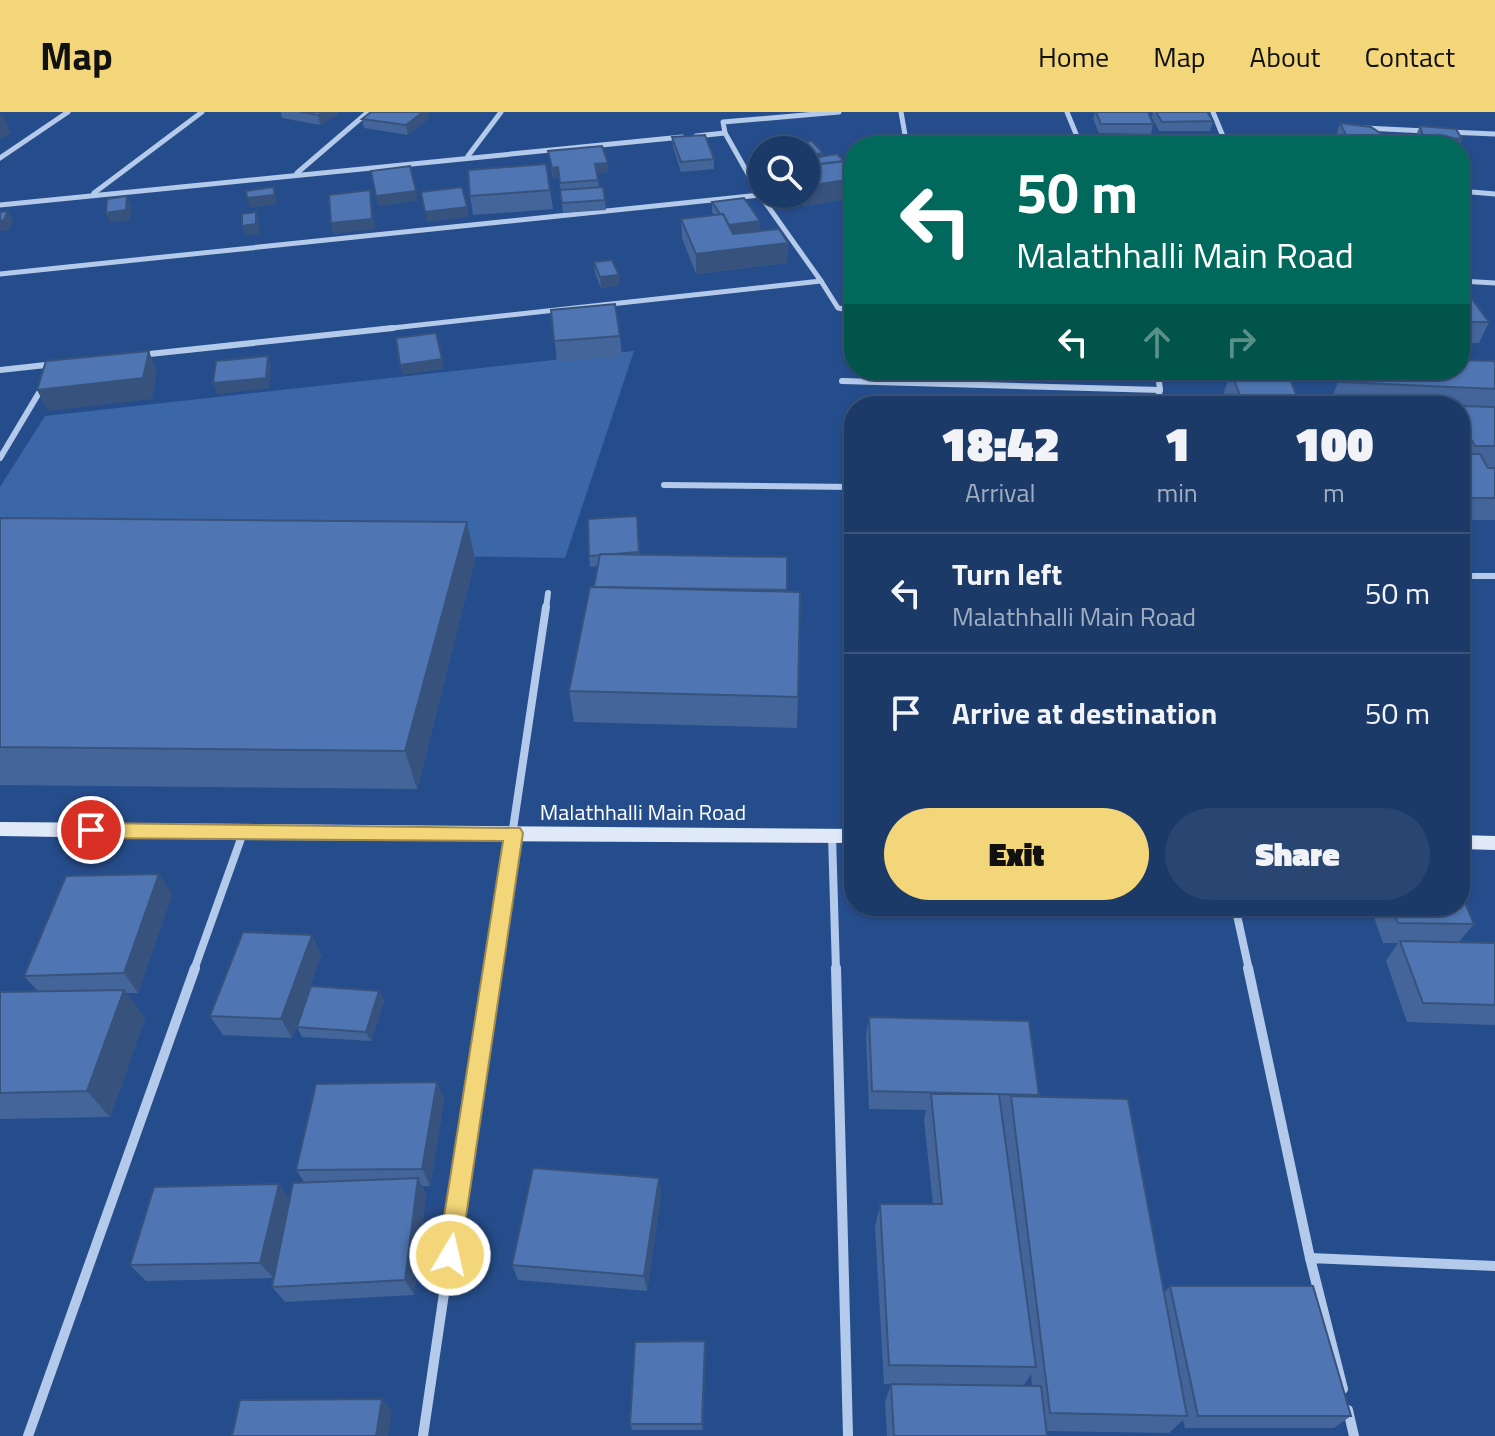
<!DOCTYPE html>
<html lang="en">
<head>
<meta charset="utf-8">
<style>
	body { margin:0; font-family:"Titillium Web",sans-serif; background:#294571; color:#f1f3f6; height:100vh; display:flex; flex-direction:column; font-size:30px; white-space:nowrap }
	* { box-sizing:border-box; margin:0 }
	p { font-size:26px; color:#a0adc0 }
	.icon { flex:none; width:44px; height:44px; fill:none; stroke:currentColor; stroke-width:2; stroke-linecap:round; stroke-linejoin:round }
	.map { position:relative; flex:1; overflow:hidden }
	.side { position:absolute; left:844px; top:284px; width:626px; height:520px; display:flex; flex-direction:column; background:#1c3a68; border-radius:32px; box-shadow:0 2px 6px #0004,0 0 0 2px #3a547c }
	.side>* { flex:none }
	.banner { position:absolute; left:844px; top:24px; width:626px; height:244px; border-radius:32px; box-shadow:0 2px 6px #0004,0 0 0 2px #3a547c; background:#00695c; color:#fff; overflow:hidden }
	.buttons { position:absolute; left:748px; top:24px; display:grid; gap:16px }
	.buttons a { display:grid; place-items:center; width:72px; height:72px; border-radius:50%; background:#1c3a68; box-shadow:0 2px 6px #0004,0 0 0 2px #3a547c; font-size:40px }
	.pin { position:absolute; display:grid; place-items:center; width:68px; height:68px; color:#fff; margin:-34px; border:4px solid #fff; border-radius:50%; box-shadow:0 2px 8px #0007 }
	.me { position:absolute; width:88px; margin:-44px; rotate:9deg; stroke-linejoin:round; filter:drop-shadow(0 0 6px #0008) }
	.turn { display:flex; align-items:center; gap:28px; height:168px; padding:0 40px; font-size:36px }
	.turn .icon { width:104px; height:104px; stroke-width:2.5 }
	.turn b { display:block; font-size:56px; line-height:68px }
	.lanes { display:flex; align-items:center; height:76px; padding:0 40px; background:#0003; justify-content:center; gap:40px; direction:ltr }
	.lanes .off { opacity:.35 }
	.eta { display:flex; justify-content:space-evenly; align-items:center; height:136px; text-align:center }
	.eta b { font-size:48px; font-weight:800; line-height:56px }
	.cta { display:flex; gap:16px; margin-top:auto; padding:16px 40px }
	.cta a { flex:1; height:92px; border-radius:48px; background:#f3d679; color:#111; font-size:32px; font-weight:800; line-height:92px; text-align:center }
	.cta a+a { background:#294571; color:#f1f3f6 }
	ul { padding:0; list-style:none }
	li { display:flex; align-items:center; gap:24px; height:120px; padding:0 40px; border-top:2px solid #3a547c }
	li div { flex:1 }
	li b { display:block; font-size:30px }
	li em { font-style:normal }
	header { display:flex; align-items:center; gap:48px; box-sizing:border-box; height:112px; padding:0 40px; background:#f3d679; color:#111 }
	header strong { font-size:38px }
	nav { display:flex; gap:44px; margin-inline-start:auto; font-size:28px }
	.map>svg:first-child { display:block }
	.green { fill:#3b66a8 }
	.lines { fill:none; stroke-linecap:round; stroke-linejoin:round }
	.minor-far3 { stroke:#b4caea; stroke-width:5 }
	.minor-far2 { stroke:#b4caea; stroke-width:6 }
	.minor-far1 { stroke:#b4caea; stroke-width:8 }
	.minor { stroke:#b4caea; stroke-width:10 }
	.secondary { fill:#dfe9f8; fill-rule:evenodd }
	.wall { fill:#446599 }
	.shaded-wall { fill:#37537d }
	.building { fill:#4f76b2; stroke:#37537d; stroke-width:2 }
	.route { fill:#f3d679; stroke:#9e8b4f; stroke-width:2 }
	.labels { text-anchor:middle; stroke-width:6; stroke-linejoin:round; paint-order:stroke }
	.street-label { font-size:22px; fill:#fff; stroke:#264d8b }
</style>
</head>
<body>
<header>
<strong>Map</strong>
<nav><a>Home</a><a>Map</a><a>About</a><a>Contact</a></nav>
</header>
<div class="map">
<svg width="1495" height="1324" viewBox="0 0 1495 1324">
	<rect width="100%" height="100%" fill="#264d8b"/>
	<polygon class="green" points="634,239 565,446 0,437 0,375 45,304"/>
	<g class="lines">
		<g class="minor-far3">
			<polyline points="901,0 907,34"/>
			<polyline points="1067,0 1081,34"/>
			<polyline points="1213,0 1227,34"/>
			<polyline points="1364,16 1426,19"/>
			<polyline points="1448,20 1495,22"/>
			<polyline points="725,21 723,10 839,0"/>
			<polyline points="468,44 501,0"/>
			<polyline points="0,46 68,0"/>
			<polyline points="297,61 368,0"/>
			<polyline points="1460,79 1495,82"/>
			<polyline points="94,81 202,0"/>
			<polyline points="0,93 682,25"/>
			<polyline points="0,162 760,83"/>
			<polyline points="821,169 838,196 854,199"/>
			<polyline points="1460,169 1495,171"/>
			<polyline points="374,218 821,169 760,83 725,21 696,24"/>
		</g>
		<g class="minor-far2">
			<polyline points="140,243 393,216"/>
			<polyline points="0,258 55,252"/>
			<polyline points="1157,258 1158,261 1238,263"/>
			<polyline points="1280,264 1346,266"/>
			<polyline points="842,269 1160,278"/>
			<polyline points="1156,294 1160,278 1158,261"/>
			<polyline points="0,346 43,274"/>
			<polyline points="664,373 854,375"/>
			<polyline points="1460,464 1495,464"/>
			<polyline points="546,497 548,481"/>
		</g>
		<g class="minor-far1">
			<polyline points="832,724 836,858"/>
			<polyline points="1235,794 1249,858"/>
			<polyline points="194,858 243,721"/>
			<polyline points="492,858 546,495"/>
		</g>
		<g class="minor">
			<polyline points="836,856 848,1324"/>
			<polyline points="1248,856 1310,1146"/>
			<polyline points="1343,1277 1310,1146 1495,1154"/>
			<polyline points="1348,1298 1354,1324"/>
			<polyline points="28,1324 195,856"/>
			<polyline points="423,1324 492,856"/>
		</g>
		<g class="secondary">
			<polygon points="0,710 854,717 854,731 243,728 0,724"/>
			<polygon points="1460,723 1495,724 1495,738 1460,737"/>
		</g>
	</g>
	<g class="wall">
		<polygon points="281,0 337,0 338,2 320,13 282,6"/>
		<polygon points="371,0 428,0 429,6 408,23 364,16 362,7"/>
		<polygon points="1095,0 1148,0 1153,12 1151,22 1099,21 1093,7"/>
		<polygon points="1153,0 1207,0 1213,9 1210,19 1159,19 1152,6"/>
		<polygon points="1340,11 1383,23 1379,34 1336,34 1339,25 1337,21"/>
		<polygon points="1420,14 1462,27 1459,34 1420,34 1416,23"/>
		<polygon points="672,25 714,47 714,57 681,60 673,35"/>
		<polygon points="812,29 823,41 823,44 837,42 844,49 854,48 854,86 803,94 794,82 806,82 806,38 763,38 763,35"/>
		<polygon points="1460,35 1466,52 1462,61 1460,61"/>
		<polygon points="548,39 608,60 597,61 599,76 605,88 606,98 563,101 559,65 553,66"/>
		<polygon points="550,78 553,97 473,103 470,84"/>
		<polygon points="712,90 760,119 788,131 787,151 696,162 682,126 681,107 714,103 712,100"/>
		<polygon points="594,150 619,163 619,173 601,176 595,161"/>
		<polygon points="1460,171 1489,210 1479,231 1460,231"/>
		<polygon points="551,198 620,224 622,244 557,250"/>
		<polygon points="1495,249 1495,408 1460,408 1460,294 1316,294 1318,289 1331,290 1342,258 1460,258"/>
		<polygon points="1231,259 1301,294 1229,294 1224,280"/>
		<polygon points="637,404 640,443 787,478 798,585 797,616 574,610 569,579 598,454 590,455 589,444"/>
		<polygon points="0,406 467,410 475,448 417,677 0,673"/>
		<polygon points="172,782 138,881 126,881 145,906 110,1005 0,1007 0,880 38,879 24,864"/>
		<polygon points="1370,794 1460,794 1474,812 1459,830 1495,831 1495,913 1407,910 1386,849 1398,831 1383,831"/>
		<polygon points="312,823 321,843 292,926 223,923 210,904"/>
		<polygon points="379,879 384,889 371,929 302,925 297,915"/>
		<polygon points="869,905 1039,983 1038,985 1164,1181 1170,1174 1351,1304 1334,1316 1185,1316 1183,1308 1169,1321 1047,1319 1047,1324 887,1324 885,1290 891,1272 1032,1274 1031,1262 1024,1273 884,1272 875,1115 880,1092 933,1092 924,1008 926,998 869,997 866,924"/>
		<polygon points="437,970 444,988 430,1074 422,1074 426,1083 414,1183 285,1190 272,1175 273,1166 146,1169 130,1153 289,1087 305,1071 296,1058"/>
		<polygon points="661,1082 647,1179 518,1168 512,1153"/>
		<polygon points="705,1229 703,1318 632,1318 630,1312"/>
	</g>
	<g class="shaded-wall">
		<polygon points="323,0 337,0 338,2 320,13 318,3"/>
		<polygon points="423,0 428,0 429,6 408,23 406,13"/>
		<polygon points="3,2 11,21 0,27 0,4"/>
		<polygon points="823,41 822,51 806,53 806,44"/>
		<polygon points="608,51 608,60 596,62 595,52"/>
		<polygon points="558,55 559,65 553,66 552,56"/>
		<polygon points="854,67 854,86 803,94 803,82 806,82 806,74"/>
		<polygon points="274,75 276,85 277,92 250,96 247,86"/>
		<polygon points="370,78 372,88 375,117 333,122 331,111"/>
		<polygon points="416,79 418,89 379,94 376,84"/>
		<polygon points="127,84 131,94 130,108 110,111 106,101"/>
		<polygon points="467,95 469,105 427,110 425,100"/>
		<polygon points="8,99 13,109 9,118 0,119 0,109"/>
		<polygon points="256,100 259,110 259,122 245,124 242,114"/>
		<polygon points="760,109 760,119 727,124 727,114"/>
		<polygon points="788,131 787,151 696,162 696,142"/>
		<polygon points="619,163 619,173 601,176 600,165"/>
		<polygon points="149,239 157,260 152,287 48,299 37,278"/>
		<polygon points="268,244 271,254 269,276 217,282 213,271"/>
		<polygon points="442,247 444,257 403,263 400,253"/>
		<polygon points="467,410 475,448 417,677 405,639"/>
		<polygon points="159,762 172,782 138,881 124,861"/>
		<polygon points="312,823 321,843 292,926 281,907"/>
		<polygon points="124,878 145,906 110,1005 87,979"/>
		<polygon points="379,879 384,889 371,929 366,920"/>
		<polygon points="437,970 444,988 430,1074 422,1057"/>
		<polygon points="418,1066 426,1083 414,1183 405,1168"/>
		<polygon points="659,1066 661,1082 647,1179 644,1164"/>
		<polygon points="279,1072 291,1089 273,1166 260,1151"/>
		<polygon points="705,1229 706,1236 703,1318 702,1312"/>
		<polygon points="382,1287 392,1299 388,1324 376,1324"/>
	</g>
	<g class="building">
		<polygon points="300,0 323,0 318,3"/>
		<polygon points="371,0 423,0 406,13 362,7"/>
		<polygon points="1096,0 1148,0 1153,12 1101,12"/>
		<polygon points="1156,0 1207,0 1213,9 1162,10"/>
		<polygon points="1340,11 1371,15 1383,23 1346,23"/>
		<polygon points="1420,14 1456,17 1462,27 1423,24"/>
		<polygon points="705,23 714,47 681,50 672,25"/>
		<polygon points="1339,24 1376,26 1379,34 1342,34"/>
		<polygon points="1425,27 1458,29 1459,34 1428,34"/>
		<polygon points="812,29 823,41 806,44 806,38 765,38 763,35"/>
		<rect x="1005" y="33" width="65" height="1"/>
		<polygon points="602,34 608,51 595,52 598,68 560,71 558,55 552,56 548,39"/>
		<polygon points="1460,35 1466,52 1460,51"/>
		<polygon points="837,42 844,49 806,54 806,47"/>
		<polygon points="854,48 854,67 806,74 806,54"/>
		<polygon points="546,52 550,78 470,84 468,58"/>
		<polygon points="410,54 416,79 376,84 371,59"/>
		<polygon points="274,75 274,83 247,86 246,79"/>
		<polygon points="462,75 467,95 425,100 421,80"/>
		<polygon points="603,75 605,88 562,91 560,78"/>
		<polygon points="370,78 372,107 331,111 329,83"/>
		<polygon points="127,84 126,98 106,101 107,87"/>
		<polygon points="744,86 760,109 729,113 723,102 720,102 712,90"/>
		<polygon points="8,99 4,108 0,109 0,100"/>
		<polygon points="256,100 256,112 242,114 242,102"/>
		<polygon points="723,102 733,122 779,117 788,131 696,142 681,107"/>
		<polygon points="612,148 619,163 600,165 594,150"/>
		<polygon points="1460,171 1489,210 1460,210"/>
		<polygon points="615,192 620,224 554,229 551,198"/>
		<polygon points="436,221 442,247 400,253 396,226"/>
		<polygon points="149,239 143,266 37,278 46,249"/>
		<polygon points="268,244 266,266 213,271 216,249"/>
		<polygon points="1460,248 1495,249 1495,277 1340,270 1343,258 1460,258"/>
		<polygon points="1231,259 1287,260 1301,294 1244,294"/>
		<polygon points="1318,289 1338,290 1341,294 1320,294"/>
		<polygon points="1460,294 1495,295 1495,334 1475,334 1460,309"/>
		<polygon points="1460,342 1480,342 1488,356 1495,356 1495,386 1460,386"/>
		<polygon points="637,404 639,440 589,444 588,407"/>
		<polygon points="0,406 467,410 405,639 0,635"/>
		<polygon points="600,442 787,445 787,478 594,475"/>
		<polygon points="590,475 800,480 798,585 569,579"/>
		<polygon points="159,762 124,861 24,864 66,764"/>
		<polygon points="1460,779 1474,812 1398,811 1391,794 1460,794"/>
		<polygon points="243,820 312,823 281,907 210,904"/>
		<polygon points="1400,829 1495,831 1495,893 1423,891"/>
		<polygon points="311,874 379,879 366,920 297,915"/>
		<polygon points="124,878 87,979 0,981 0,880"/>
		<polygon points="869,905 1029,909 1039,983 872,979"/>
		<polygon points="437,970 422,1057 296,1058 316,972"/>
		<polygon points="931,982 999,982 1036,1255 889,1253 880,1092 942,1092"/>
		<polygon points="1011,984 1128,987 1187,1304 1050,1301"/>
		<polygon points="533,1056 659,1066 644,1164 512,1153"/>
		<polygon points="418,1066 405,1168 272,1175 293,1071"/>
		<polygon points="279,1072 260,1151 130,1153 154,1075"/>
		<polygon points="1170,1174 1313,1174 1351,1304 1198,1304"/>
		<polygon points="705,1229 702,1312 630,1312 635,1230"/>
		<polygon points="891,1272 1041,1274 1047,1324 894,1324"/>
		<polygon points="382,1287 376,1324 232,1324 240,1288"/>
	</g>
	<polygon class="route" points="91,711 520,716 523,721 459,1152 450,1155 441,1152 438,1143 503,729 91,726 85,724 82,718 85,713"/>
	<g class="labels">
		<g class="street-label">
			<text x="643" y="708">Malathhalli Main Road</text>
		</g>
	</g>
</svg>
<div class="buttons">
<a><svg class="icon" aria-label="search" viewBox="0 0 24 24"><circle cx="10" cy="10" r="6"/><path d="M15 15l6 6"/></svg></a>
</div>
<div class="pin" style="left:91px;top:718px;background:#d93025"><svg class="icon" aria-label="arrive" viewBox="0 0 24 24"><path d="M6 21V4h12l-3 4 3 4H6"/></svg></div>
<svg class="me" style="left:450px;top:1143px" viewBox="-20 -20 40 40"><circle r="17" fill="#f3d679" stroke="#fff" stroke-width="3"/><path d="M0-11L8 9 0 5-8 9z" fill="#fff"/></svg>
<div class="banner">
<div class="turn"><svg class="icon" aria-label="left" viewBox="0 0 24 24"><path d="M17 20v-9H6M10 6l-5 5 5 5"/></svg><div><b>50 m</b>Malathhalli Main Road</div></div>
<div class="lanes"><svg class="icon" aria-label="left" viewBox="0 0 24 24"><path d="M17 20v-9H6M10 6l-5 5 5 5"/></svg><svg class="icon off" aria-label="ahead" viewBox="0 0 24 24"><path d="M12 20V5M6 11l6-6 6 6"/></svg><svg class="icon off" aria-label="right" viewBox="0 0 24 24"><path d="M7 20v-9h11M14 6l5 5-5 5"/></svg></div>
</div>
<section class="side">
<div class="eta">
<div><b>18:42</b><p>Arrival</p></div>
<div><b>1</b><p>min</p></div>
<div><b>100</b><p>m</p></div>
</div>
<ul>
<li><svg class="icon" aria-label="left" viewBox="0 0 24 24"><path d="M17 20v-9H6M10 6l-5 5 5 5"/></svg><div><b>Turn left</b><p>Malathhalli Main Road</p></div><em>50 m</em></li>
<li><svg class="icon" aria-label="arrive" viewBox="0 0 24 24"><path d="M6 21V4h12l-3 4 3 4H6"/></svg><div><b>Arrive at destination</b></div><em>50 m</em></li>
</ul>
<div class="cta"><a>Exit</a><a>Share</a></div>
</section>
</div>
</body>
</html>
